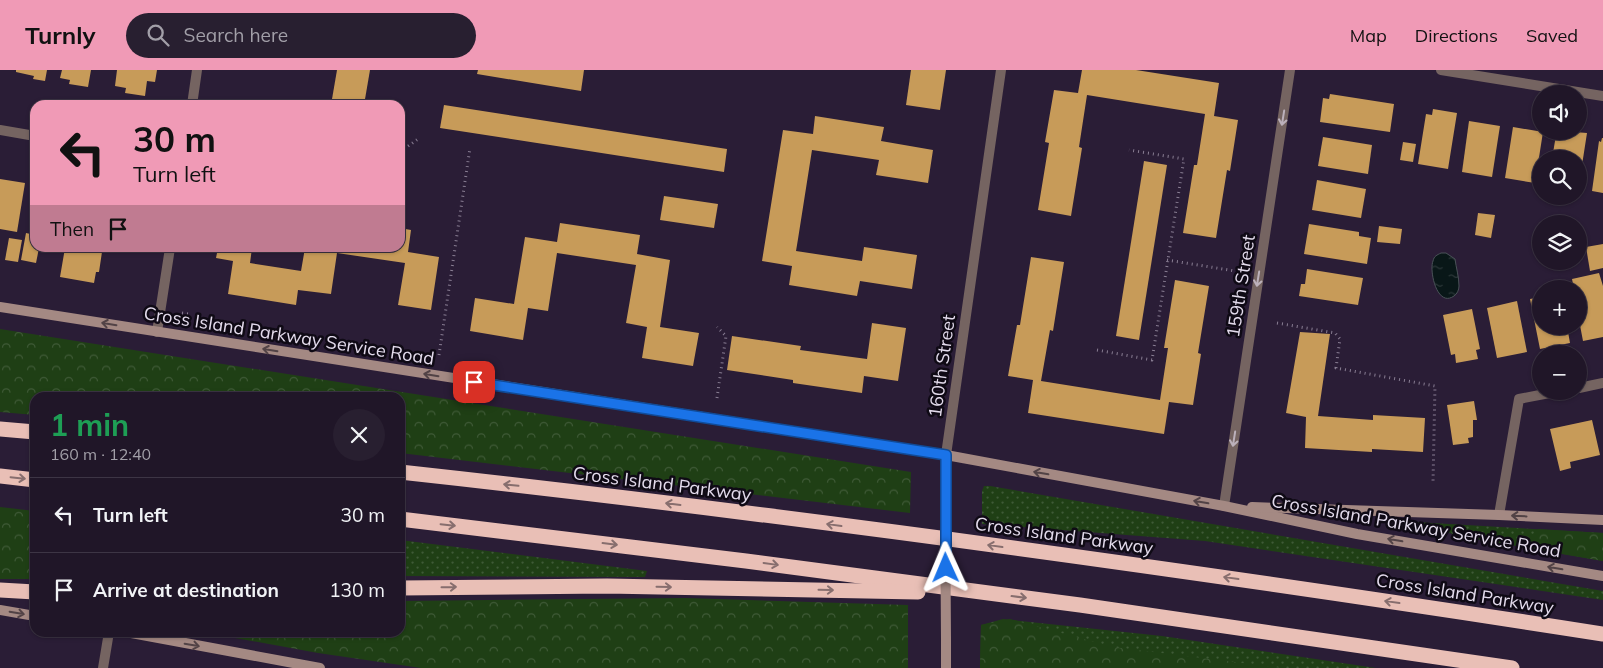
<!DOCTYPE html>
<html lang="en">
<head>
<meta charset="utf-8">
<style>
	body { margin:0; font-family:Mulish,sans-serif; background:#281f30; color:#f1f3f6; height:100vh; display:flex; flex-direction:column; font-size:19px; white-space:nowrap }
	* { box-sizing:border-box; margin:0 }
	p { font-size:16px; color:#a29fa8 }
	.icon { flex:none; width:28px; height:28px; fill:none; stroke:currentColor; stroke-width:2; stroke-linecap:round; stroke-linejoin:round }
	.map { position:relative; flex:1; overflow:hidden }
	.side { position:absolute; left:30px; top:322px; width:375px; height:245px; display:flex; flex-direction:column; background:#201628; border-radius:15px; box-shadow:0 1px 4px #0004,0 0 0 1px #3d3545 }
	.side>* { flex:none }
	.top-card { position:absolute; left:30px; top:30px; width:375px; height:152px; border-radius:15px; box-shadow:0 1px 4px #0004,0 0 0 1px #3d3545; background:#f09ab6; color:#111; overflow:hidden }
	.tools { position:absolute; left:1532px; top:15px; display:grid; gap:10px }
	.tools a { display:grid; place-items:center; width:55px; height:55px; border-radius:50%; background:#201628; box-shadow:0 1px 4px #0004,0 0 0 1px #3d3545; font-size:25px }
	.pin { position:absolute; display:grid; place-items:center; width:42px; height:42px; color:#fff; margin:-21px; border-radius:10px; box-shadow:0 2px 8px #0006 }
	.me { position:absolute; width:55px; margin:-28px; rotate:359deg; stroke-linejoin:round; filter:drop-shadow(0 0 4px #0008) }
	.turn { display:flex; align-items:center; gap:18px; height:105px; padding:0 20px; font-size:22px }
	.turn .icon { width:65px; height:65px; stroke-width:2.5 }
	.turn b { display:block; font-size:35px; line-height:42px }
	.then { display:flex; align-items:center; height:48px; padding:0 20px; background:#0003; gap:10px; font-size:19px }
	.round { display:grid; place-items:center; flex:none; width:52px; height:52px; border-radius:26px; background:#281f30 }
	.summary { display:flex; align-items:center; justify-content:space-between; height:85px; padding:0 20px }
	h1 { font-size:30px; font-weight:700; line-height:38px; color:#1e9e55 }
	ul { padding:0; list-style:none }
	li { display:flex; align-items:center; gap:15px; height:75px; padding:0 20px; border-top:1px solid #3d3545 }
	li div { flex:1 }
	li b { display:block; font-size:19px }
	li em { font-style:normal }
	header { display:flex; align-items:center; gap:30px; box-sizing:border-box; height:70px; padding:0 25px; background:#f09ab6; color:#111 }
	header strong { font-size:24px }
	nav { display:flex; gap:28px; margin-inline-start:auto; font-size:18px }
	.search { width:350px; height:45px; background:#281f30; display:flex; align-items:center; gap:12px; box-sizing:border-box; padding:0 18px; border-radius:28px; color:#a29fa8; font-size:19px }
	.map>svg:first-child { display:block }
	.grass { fill:url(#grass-dots) }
	.forest { fill:url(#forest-crowns) }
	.water { fill:url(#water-ripples); stroke:#4a5258 }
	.building { fill:#c79b59 }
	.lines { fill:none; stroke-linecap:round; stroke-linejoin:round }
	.path { stroke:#897e93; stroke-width:3; stroke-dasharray:1 4; stroke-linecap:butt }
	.street { stroke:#756461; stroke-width:10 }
	.secondary { stroke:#a48983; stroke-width:10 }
	.highway { stroke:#e9bfb6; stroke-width:15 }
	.secondary-bridge { stroke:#a48983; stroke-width:10 }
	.oneway { stroke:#bcb1bb }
	.oneway2 { stroke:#524346 }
	.oneway3 { stroke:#876e6e }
	.route-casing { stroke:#114b97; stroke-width:12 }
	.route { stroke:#1a73e8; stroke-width:9 }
	.labels { text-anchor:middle; stroke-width:5; stroke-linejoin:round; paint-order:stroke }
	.street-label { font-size:18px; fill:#e3dbec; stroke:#0f0a15 }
</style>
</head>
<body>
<header>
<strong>Turnly</strong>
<div class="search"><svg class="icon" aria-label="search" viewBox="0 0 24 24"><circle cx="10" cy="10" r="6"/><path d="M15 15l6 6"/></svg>Search here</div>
<nav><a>Map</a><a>Directions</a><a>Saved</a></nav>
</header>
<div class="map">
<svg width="1603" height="598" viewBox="0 0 1603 598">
	<defs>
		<pattern id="grass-dots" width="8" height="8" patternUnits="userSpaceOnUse" patternTransform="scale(1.25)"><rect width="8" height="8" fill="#1f3f15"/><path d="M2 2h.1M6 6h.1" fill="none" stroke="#3f5a37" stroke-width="1.8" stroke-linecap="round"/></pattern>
		<pattern id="forest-crowns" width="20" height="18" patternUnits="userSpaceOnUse" patternTransform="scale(1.25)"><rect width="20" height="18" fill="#1f3f15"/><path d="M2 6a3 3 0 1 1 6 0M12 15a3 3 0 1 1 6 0" fill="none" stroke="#3f5a37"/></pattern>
		<pattern id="water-ripples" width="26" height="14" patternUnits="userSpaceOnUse" patternTransform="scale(1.25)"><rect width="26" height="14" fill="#091718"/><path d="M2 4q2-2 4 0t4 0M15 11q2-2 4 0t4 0" fill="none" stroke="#2d383a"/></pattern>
	</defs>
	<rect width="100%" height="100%" fill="#2a1d36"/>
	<g class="grass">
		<polygon points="984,416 990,416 1603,521 1603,530 1205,471 982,454 982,421"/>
		<polygon points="1415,452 1603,463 1603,491 1459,466"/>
		<polygon points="400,470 647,501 645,507 400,506"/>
		<polygon points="1003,549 1162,566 1376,598 980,598 981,555"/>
	</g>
	<g class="forest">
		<polygon points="0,259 911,402 910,443 400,383 400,328 35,328 35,345 0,342"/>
		<polygon points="0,437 35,441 35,509 0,509"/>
		<polygon points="1538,459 1603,463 1603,491 1533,479"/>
		<polygon points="685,528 908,535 908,598 421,598 318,583 208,563 400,562 400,531"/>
		<polygon points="1010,549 1113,577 1282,598 980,598 981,555"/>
	</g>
	<path class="water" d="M1441,183H1446L1455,189C1456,197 1459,207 1459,216C1459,220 1457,224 1454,226C1437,238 1429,201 1433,191C1434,186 1437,185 1441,183Z"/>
	<g class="building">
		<polygon points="16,0 47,0 45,11 33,9 34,6 16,2"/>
		<polygon points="62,0 91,0 88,17 69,14 70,10 60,8"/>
		<polygon points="117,0 157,0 155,12 147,11 145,26 125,23 126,18 115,16"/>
		<polygon points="337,0 370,0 364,35 331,35"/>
		<polygon points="478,0 584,0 581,21 477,4"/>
		<polygon points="911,0 946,0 940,40 906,35"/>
		<polygon points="1082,0 1136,0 1219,13 1214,46 1238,50 1230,101 1227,100 1216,168 1183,163 1194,95 1197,95 1205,44 1087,25 1079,77 1082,78 1071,146 1038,140 1049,73 1045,72 1054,20 1078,23"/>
		<polygon points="1330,24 1394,34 1390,62 1320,52 1323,28 1329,29"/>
		<polygon points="444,35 727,79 724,102 440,58"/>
		<polygon points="1433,39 1457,43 1448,99 1418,94 1426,44 1432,45"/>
		<polygon points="815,46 884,57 881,71 933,80 928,113 876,105 879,90 812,80 798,169 796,181 862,191 864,177 917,185 912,219 860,211 857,226 789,215 792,196 762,191 783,60 813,64"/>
		<polygon points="1469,51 1500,56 1492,107 1462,102"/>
		<polygon points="1513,57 1543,62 1535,113 1505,108"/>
		<polygon points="1562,61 1587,63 1580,108 1579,89 1552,89 1556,65 1561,65"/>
		<polygon points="1323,67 1372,75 1368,104 1318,96"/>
		<polygon points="1602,68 1603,68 1603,123 1592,121 1599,71 1601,72"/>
		<polygon points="1403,72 1416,74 1413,92 1400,90"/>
		<polygon points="1144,91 1167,95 1139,270 1116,266"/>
		<polygon points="0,109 25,113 17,162 0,159"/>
		<polygon points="1317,110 1366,119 1361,148 1312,140"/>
		<polygon points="664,126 718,134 714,158 660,150"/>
		<polygon points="32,140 35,140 35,161 29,160"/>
		<polygon points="1478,143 1495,145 1491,168 1475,165"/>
		<polygon points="560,153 640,165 637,184 670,190 660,257 699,263 693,296 642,288 647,257 626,253 636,195 557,183 548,241 528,238 523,270 470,261 475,228 514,234 525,167 557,172"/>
		<polygon points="1309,154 1359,162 1359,166 1371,168 1367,194 1304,184"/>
		<polygon points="1379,156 1402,159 1400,174 1377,172"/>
		<polygon points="400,158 411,160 408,182 439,187 431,240 398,235 405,193 337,183 331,224 298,220 296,235 228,224 233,191 216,188 218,178 252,178 250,193 301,201 305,178 400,178"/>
		<polygon points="26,163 35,165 35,178 39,178 36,193 21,190"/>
		<polygon points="9,168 22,170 18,192 5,190"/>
		<polygon points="1603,174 1603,198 1590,201 1586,177"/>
		<polygon points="65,178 79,178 102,182 99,202 96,202 94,213 60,207"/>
		<polygon points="1031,187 1064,192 1053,261 1050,260 1041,311 1160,330 1168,278 1164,278 1175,210 1209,216 1198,283 1201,284 1193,335 1169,332 1164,364 1028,343 1033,310 1008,306 1017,255 1020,255"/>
		<polygon points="1307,199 1363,208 1358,235 1299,226 1301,214 1305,214"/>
		<polygon points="1599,203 1603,216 1603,267 1583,271 1579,250 1579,219 1574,219 1572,209"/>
		<polygon points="1541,227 1541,256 1567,256 1570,273 1540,279 1530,229"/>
		<polygon points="1517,231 1527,282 1497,288 1487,238"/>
		<polygon points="1472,239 1480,279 1476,280 1478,289 1456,293 1455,284 1451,285 1443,245"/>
		<polygon points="872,253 906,258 898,311 864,306 862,323 793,313 793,310 727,300 732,266 801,276 800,280 867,289"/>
		<polygon points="1300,262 1330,264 1318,346 1373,350 1373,345 1425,348 1423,382 1372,379 1372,382 1305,378 1306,347 1286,343"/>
		<polygon points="1474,331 1477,350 1473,350 1473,367 1468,368 1469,373 1453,375 1447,335"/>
		<polygon points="1592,350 1600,385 1570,392 1571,398 1560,401 1550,359"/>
	</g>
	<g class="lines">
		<g class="path">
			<polyline points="400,82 418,69"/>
			<polyline points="1167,190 1235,201"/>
			<polyline points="182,243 188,244"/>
			<polyline points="1277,253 1335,263 1340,269 1336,298 1435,316 1433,412"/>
			<polyline points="1097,280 1152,290 1184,89 1129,80"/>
			<polyline points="439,285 470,78"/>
			<polyline points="717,328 726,266 717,257"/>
		</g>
		<g class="street">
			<polyline points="1441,0 1603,26"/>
			<polyline points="192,35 197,0"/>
			<polyline points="0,60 35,66"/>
			<polyline points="157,262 170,178"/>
			<polyline points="1579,318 1603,313"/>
			<polyline points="946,385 1001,0"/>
			<polyline points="1224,436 1290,0"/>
			<polyline points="1499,445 1519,329 1560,321"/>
			<polyline points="103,598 109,562"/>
		</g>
		<g class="secondary">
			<polyline points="0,237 946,385 1224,436 1357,464 1603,506"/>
			<polyline points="945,428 946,385"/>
			<polyline points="1252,437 1499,445 1603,450"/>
			<polyline points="0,540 35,546"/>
			<polyline points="126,562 320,598"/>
			<polyline points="946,598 946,569"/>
		</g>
		<g class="highway">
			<polyline points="0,359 35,362"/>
			<path d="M400,402C802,446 1203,502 1603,564"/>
			<polyline points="0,406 35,410"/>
			<polyline points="400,449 746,491 1080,535 1512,598"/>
			<polyline points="400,518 607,516 918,522"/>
			<polyline points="0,520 35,522"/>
		</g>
		<polyline class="secondary-bridge" points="945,428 946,569"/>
	</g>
	<defs><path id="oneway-shaft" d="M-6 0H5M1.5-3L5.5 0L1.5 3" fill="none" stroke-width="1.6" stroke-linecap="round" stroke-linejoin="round" transform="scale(1.25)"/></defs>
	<g class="oneway">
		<use href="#oneway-shaft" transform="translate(1283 48) rotate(99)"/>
		<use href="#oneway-shaft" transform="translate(1258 209) rotate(99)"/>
		<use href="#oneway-shaft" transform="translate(1234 369) rotate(99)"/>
	</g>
	<g class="oneway2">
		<use href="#oneway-shaft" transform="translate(109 254) rotate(-171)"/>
		<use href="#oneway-shaft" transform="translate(270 280) rotate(-171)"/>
		<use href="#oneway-shaft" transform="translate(431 305) rotate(-171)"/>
		<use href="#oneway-shaft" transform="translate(1041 403) rotate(-170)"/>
		<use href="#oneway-shaft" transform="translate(1201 432) rotate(-170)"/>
		<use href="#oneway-shaft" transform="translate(1519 446) rotate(-177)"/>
		<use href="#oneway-shaft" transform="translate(1395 470) rotate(-170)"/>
		<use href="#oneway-shaft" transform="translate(1555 498) rotate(-170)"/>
		<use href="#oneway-shaft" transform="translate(17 543) rotate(10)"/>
		<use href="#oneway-shaft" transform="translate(192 575) rotate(10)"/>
	</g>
	<g class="oneway3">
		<use href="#oneway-shaft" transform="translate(18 408) rotate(6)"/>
		<use href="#oneway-shaft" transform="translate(511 415) rotate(-174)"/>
		<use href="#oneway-shaft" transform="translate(673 434) rotate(-173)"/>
		<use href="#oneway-shaft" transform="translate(448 455) rotate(6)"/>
		<use href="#oneway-shaft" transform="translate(834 455) rotate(-172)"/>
		<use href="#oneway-shaft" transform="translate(610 474) rotate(7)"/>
		<use href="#oneway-shaft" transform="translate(995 476) rotate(-172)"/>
		<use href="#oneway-shaft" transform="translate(771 494) rotate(8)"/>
		<use href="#oneway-shaft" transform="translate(1231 508) rotate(-172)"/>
		<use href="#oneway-shaft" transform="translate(449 517) rotate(-1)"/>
		<use href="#oneway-shaft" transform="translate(664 517) rotate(1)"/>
		<use href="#oneway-shaft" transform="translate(826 520) rotate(1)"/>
		<use href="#oneway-shaft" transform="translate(1019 527) rotate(7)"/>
		<use href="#oneway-shaft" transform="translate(1392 532) rotate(-172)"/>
	</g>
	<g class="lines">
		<g class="route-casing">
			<polyline id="route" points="474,312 946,385 946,498"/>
		</g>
		<use href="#route" class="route"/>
	</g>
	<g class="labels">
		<g class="street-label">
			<text transform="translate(1241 216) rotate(-81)" y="6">159th Street</text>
			<text transform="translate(289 266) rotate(9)" y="6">Cross Island Parkway Service Road</text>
			<text transform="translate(942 296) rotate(-82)" y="6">160th Street</text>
			<text transform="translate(662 414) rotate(7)" y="6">Cross Island Parkway</text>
			<text transform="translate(1416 456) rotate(10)" y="6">Cross Island Parkway Service Road</text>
			<text transform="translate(1064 466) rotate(8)" y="6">Cross Island Parkway</text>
			<text transform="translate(1465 524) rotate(9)" y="6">Cross Island Parkway</text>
		</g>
	</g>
</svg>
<div class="tools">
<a><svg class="icon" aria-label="sound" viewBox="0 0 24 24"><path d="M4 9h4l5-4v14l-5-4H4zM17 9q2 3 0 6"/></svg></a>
<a><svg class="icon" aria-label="search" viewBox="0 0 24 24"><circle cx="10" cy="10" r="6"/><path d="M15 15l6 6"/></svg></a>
<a><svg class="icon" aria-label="layers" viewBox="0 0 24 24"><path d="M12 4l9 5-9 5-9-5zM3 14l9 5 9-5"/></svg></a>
<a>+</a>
<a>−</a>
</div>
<div class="pin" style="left:474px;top:312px;background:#d93025"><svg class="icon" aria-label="arrive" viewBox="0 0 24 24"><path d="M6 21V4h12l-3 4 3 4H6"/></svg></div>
<svg class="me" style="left:946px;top:498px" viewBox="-20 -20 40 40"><path d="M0-17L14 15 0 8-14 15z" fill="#1a73e8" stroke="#fff" stroke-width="4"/></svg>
<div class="top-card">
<div class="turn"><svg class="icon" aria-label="left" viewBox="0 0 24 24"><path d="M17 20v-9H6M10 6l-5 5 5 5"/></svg><div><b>30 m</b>Turn left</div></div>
<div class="then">Then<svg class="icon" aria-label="arrive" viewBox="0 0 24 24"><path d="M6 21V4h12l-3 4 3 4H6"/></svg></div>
</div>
<section class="side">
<div class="summary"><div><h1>1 min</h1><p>160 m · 12:40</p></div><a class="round"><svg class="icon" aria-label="close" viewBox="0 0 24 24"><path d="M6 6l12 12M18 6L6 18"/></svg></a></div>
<ul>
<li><svg class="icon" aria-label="left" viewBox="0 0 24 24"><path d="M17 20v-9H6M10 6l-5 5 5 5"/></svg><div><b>Turn left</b></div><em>30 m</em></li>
<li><svg class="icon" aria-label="arrive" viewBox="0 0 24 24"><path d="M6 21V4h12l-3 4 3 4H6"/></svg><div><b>Arrive at destination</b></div><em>130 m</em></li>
</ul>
</section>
</div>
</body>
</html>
